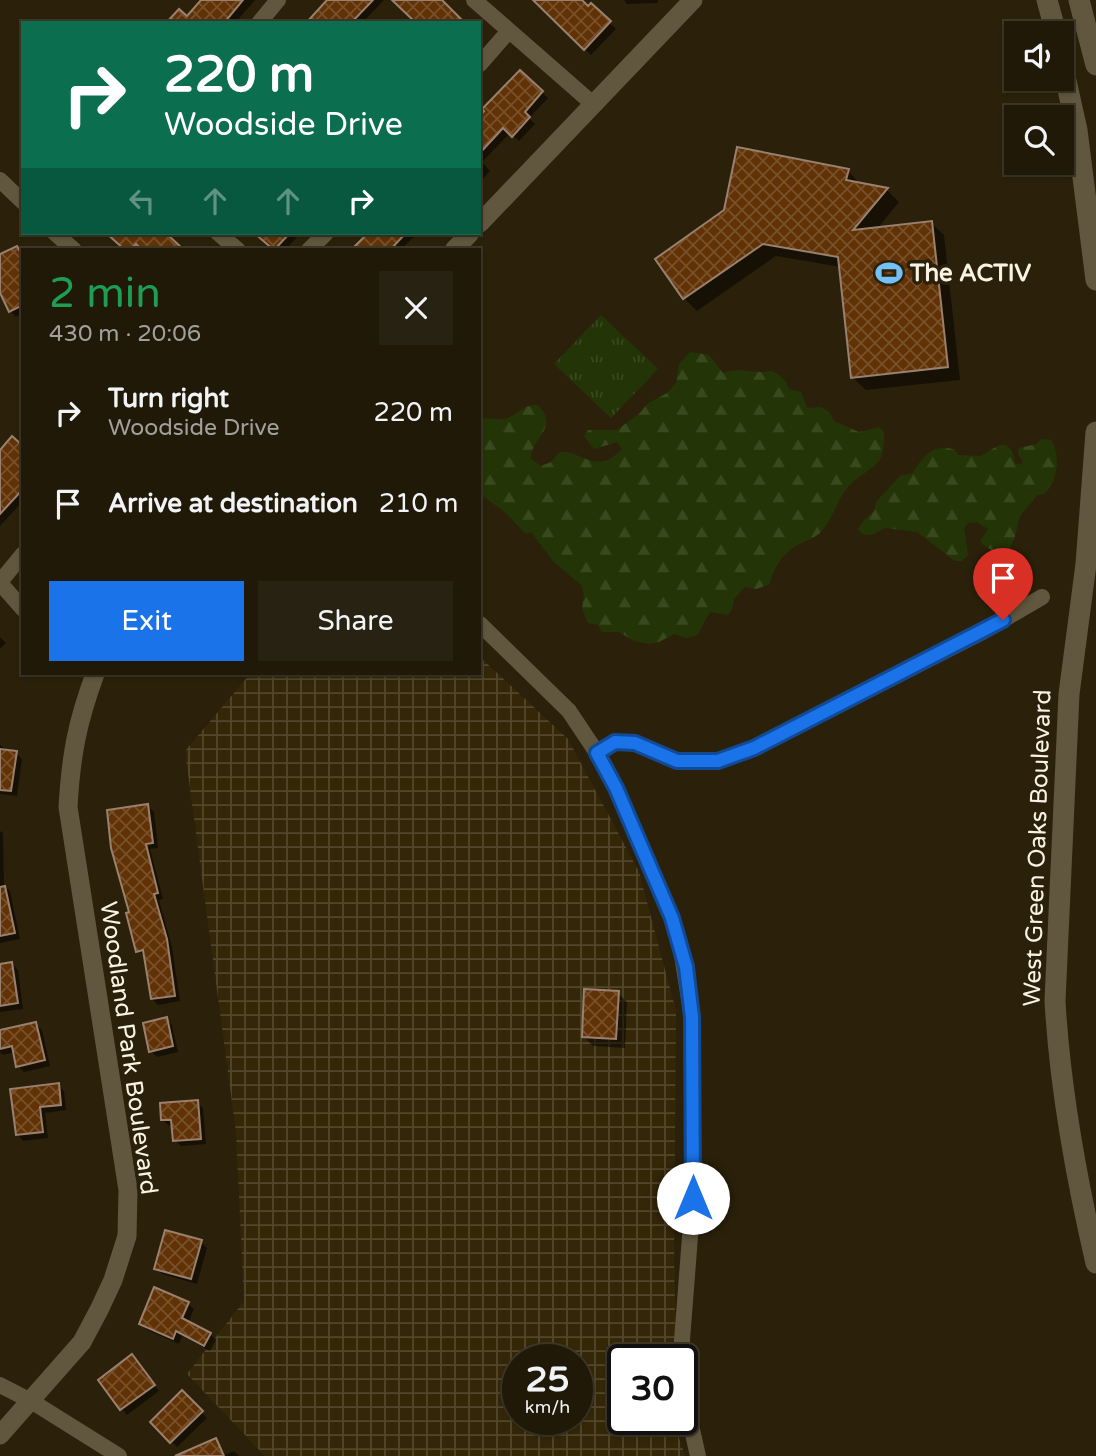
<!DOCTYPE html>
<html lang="en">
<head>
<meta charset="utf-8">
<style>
	body { margin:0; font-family:"Varela Round",sans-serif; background:#282212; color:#f1f3f6; height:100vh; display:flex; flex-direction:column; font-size:26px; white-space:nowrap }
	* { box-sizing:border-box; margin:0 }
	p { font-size:23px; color:#a2a09c }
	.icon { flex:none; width:38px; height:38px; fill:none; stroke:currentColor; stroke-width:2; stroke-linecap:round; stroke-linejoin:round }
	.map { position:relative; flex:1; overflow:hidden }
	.panel { position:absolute; left:21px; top:248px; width:460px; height:427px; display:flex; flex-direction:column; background:#201908; border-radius:0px; box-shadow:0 2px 5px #0004,0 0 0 2px #3d3829 }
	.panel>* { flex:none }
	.guide { position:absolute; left:21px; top:21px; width:460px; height:214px; border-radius:0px; box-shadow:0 2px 5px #0004,0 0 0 2px #3d3829; background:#0b6e4f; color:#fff; overflow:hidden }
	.buttons { position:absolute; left:1004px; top:21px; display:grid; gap:14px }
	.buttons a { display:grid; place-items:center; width:70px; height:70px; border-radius:0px; background:#201908; box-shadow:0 2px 5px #0004,0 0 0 2px #3d3829; font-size:35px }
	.speed { position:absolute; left:502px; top:1344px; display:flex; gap:14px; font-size:35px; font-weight:700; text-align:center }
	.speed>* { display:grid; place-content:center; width:91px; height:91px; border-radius:50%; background:#201908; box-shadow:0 2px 5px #0004,0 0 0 2px #3d3829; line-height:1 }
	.speed small { font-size:18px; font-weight:400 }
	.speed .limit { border:4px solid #111; border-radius:10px; background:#fff; color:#111 }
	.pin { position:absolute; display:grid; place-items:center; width:60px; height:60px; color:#fff; margin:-72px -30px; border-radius:50% 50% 50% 0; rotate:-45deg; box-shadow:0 0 7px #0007 }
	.pin .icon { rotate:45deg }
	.me { position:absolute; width:77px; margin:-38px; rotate:0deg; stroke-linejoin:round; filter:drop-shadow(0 0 5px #0008) }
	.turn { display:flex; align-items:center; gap:24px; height:147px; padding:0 28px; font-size:32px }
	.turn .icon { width:91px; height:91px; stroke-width:2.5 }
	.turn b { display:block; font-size:49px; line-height:60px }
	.lanes { display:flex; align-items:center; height:66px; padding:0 28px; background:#0003; justify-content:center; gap:35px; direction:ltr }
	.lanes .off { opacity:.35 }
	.round { display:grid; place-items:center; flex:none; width:74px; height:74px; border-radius:0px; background:#282212 }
	.headline { display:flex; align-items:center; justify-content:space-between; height:119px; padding:0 28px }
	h1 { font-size:42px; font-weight:600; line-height:52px; color:#1e9e55 }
	.cta { display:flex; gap:14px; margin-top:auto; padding:14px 28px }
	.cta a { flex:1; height:80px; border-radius:0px; background:#1a73e8; color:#fff; font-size:28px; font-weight:600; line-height:80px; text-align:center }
	.cta a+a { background:#282212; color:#f1f3f6 }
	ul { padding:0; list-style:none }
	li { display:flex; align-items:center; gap:21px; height:91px; padding:0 28px }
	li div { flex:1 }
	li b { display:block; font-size:26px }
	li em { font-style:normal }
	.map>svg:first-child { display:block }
	.industrial { fill:url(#industrial-grid); fill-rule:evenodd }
	.grass { fill:url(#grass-tufts) }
	.forest { fill:url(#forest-firs) }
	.shadow { fill:#0007 }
	.building { fill:url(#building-cross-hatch); stroke:#99806f; stroke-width:2 }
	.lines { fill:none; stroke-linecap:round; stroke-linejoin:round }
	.minor { stroke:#61563e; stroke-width:16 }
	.tertiary { stroke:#61563e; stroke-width:19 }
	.secondary { stroke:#61563e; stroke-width:21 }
	.route-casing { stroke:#114b97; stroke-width:18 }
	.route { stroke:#1a73e8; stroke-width:12 }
	.labels { text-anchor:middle; stroke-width:7; stroke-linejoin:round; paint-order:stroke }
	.poi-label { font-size:24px; font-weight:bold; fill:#f9f3e5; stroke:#2b210a; text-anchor:start }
	.street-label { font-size:24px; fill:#f9f3e5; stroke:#2b210a }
</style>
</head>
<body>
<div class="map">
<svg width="1096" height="1456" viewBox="0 0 1096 1456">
	<defs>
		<pattern id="industrial-grid" width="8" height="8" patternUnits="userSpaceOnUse" patternTransform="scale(1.75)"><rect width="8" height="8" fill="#342708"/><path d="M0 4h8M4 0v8" fill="none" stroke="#52472c"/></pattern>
		<pattern id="grass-tufts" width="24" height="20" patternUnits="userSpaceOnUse" patternTransform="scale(1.75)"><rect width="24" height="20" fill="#233506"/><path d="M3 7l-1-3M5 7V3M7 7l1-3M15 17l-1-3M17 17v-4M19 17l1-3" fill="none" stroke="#39491e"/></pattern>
		<pattern id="forest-firs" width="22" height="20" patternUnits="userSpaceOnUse" patternTransform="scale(1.75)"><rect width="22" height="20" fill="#233506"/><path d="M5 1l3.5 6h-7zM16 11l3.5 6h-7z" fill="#39491e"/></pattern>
		<pattern id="building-cross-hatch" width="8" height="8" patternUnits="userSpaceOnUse" patternTransform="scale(1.75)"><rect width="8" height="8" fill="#613206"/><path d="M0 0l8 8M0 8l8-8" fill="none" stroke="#78502a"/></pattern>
	</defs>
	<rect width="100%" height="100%" fill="#2b210a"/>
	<path class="industrial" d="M480,657L568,739L639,872L676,1011L674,1260L676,1360H623V1419H677V1432L685,1456H265L187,1374L244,1301L236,1132L185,751L250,674H480ZM518,1360H578V1419H518Z"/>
	<polygon class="grass" points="601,315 658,369 611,418 554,364"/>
	<g class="forest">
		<path d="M690,352L709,355L723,373C741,366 754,375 771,371C781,375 785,379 789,389L801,392L807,408L821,407L829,412L834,421L859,432L879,427L884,432C884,441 884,450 880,459C876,467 855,478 848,487C836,501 833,520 820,533C814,538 808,540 801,543C785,551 772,567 770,584L756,589L745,587L734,599L732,609L728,615L710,612L697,635L687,638L674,634L659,642L649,644L634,641L619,632H602L598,625L588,623L582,608L584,595L582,586L553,561L531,532L526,534L505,512L480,494V418C489,418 499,421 508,418C521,412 522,405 538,405C560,429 531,436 531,459L541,466L551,462L560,452C583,450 596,477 622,449L617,442L594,449L584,436L588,430H617L640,413L647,404L667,393L676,383L679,364Z"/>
		<path d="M1041,439L1051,440C1061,456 1058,482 1044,494L1037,495C1033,502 1021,512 1019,519C1016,531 1016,541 1007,551C996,554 986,549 980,541L988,529L977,522L968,523L964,528L968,555L962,561H955L917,532L885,528L871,535L862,534L858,529L863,521L874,511L876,502L900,476L913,473C922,457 935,442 955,450L958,455L981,456L999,445H1006L1012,451L1015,463L1019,465L1023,462L1018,454L1019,448L1037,444Z"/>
	</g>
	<g class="shadow">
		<polygon points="204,0 255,0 235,23 168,23 187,18"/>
		<polygon points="329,0 384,0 362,23 308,23"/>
		<polygon points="535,0 579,0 589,9 591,6 616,29 591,55"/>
		<polygon points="624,0 658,0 658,3 627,4"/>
		<polygon points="520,72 548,98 529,118 535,124 519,141 510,133 482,162 490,171 480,182 480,119"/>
		<polygon points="848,171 860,184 887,190 899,202 877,229 931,223 944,235 960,380 866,390 853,378 841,267 776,256 697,311 684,298 657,259"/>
		<polygon points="113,233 162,233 182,250 127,250 111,235"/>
		<polygon points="258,233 301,233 285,250 275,250"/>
		<polygon points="371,233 417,233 401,250 354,250"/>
		<polygon points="17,248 23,254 23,313 16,317 10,311 0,289 0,256"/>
		<polygon points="23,441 23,501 0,526 0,462"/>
		<polygon points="0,637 6,643 0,649"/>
		<polygon points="0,745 10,752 16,753 22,759 17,796 0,794"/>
		<polygon points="148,806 154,812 158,848 150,849 163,899 159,900 172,947 180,1001 158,1005 152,999 146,956 138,951 131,913"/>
		<polygon points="0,831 3,833 4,885 10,891 20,939 0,943"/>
		<polygon points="12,964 18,970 23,1009 0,1012 0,965"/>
		<polygon points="618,993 627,1002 625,1048 593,1046 584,1037"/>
		<polygon points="166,1019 172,1025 178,1052 157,1057 151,1051"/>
		<polygon points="36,1024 42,1030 50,1066 24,1072 18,1066 15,1052 3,1055 0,1052 0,1032"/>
		<polygon points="58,1085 64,1091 66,1110 45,1113 48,1138 23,1141 18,1135 12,1091"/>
		<polygon points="197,1102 203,1108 206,1144 181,1146 175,1140 174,1125 169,1126 163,1120"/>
		<polygon points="201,1242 207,1248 197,1284 162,1274 156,1268"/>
		<polygon points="188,1304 194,1309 188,1323 210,1334 216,1340 210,1351 182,1336 179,1344 147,1330 141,1324"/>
		<polygon points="138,1363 159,1391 127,1415 100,1380"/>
		<polygon points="182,1393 207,1418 177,1447 152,1422"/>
		<polygon points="216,1440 225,1455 234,1451 239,1456 189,1456"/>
	</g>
	<g class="building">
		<polygon points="201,0 243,0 224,23 166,23 179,9 187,16"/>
		<polygon points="327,0 373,0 351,23 306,23"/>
		<polygon points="392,0 442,0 465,23 416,23"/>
		<polygon points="533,0 582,0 588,6 591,3 611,21 584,50"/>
		<polygon points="520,70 543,91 525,112 530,117 512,137 503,128 480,153 480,116 484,111 482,109"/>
		<polygon points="737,147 849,169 846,180 888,188 853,230 932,221 948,367 851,378 838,257 763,244 683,299 655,259 724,210"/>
		<polygon points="106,233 166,233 184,250 142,250 136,244 130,250 125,250"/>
		<polygon points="254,233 290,233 274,250"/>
		<polygon points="368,233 406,233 390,250 351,250"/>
		<polygon points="17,246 23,257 23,305 9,312 0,293 0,254"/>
		<polygon points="12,436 23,446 23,489 0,514 0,450"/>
		<polygon points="0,749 17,751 11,791 0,790"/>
		<polygon points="148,804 153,843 146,844 158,893 154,894 167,939 175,996 151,999 143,950 136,952 126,913 129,912 111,848 107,810"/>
		<polygon points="5,886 15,933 0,936 0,887"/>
		<polygon points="12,962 18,1003 0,1006 0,964"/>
		<polygon points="584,989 619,991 616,1039 582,1037"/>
		<polygon points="167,1017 173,1046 149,1052 143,1023"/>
		<polygon points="36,1022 45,1060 16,1067 12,1046 0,1049 0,1030"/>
		<polygon points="59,1083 61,1105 40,1107 43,1132 16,1135 10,1089"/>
		<polygon points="198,1100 201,1139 173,1141 171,1120 161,1120 160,1103"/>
		<polygon points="165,1230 202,1240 191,1279 154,1269"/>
		<polygon points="154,1287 189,1302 182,1318 211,1333 204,1346 176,1331 173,1339 139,1324"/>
		<polygon points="132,1354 155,1385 120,1410 98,1380"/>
		<polygon points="182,1390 203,1411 170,1443 150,1422"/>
		<polygon points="216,1438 224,1456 175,1456"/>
	</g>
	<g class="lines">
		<g class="minor">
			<polyline points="474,0 593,104"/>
			<polyline points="259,23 278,0"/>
			<polyline points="480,64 508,32"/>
			<polyline points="0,180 23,202"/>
			<polyline points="55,233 74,250"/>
			<polyline points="218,233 238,250"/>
			<polyline points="309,250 326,233"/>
			<polyline points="0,582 23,554"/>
			<polyline points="0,583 23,609"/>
			<polyline points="480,624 569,711 597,753 616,788 672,918 680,943 692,1017 693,1198 682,1340 682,1360"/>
			<polyline points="597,753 615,742 635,743 677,761 718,761 754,748 984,631 1042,597"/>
			<polyline points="682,1361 686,1403 698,1456"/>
			<polyline points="0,1385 31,1401 119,1456"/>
		</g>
		<g class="tertiary">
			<polyline points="480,223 693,0"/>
			<polyline points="454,250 470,233"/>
			<path d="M0,1435L82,1342L99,1310L113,1280L127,1236L128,1190L68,807C71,755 77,723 95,674"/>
		</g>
		<g class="secondary">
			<polyline points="1047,0 1056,33"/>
			<polyline points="1079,0 1096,65"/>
			<polyline points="1062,63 1077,130 1096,280"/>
			<path d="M1096,432L1086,564L1069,694L1055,1001C1060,1089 1076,1177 1096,1263"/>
		</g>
	</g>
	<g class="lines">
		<g class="route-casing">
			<polyline id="route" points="693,1198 692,1017 686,967 672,918 616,788 597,753 615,742 635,743 677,761 718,761 754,748 1003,620"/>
		</g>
		<use href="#route" class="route"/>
	</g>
	<defs>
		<g id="stadium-bare" transform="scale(2.1)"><path d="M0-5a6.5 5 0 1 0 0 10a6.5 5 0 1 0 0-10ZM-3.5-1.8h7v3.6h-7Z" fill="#73c1f5" stroke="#2b210a" stroke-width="2.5" paint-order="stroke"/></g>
	</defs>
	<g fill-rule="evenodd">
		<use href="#stadium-bare" x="889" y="273"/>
	</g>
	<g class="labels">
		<g class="poi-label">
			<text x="910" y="281">The ACTIV</text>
		</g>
		<g class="street-label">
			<text transform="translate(1037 848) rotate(-88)" y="8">West Green Oaks Boulevard</text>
			<text transform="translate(129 1048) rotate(82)" y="8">Woodland Park Boulevard</text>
		</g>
	</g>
</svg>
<div class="buttons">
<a><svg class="icon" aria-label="sound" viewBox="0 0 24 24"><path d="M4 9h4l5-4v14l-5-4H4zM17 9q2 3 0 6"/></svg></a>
<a><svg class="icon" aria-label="search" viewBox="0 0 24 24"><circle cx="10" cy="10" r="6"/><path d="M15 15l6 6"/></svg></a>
</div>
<div class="speed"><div>25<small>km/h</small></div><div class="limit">30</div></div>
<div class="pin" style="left:1003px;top:620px;background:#d93025"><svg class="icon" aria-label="arrive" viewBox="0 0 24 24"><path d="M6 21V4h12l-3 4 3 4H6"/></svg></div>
<svg class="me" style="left:693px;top:1198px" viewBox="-20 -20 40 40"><circle r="19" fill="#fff"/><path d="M0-13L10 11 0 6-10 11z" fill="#1a73e8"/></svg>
<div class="guide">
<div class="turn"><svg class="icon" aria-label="right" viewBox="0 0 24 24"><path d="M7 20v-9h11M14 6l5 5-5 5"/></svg><div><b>220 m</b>Woodside Drive</div></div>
<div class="lanes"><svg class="icon off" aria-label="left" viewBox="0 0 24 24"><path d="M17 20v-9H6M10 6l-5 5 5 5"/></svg><svg class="icon off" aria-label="ahead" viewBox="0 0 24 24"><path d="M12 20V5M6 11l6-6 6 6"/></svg><svg class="icon off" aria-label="ahead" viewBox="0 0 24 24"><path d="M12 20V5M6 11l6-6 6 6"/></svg><svg class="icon" aria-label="right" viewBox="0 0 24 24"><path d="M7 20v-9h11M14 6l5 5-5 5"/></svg></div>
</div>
<section class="panel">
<div class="headline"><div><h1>2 min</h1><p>430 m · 20:06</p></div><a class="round"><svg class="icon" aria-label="close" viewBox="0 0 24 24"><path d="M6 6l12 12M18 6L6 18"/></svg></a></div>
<ul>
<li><svg class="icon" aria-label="right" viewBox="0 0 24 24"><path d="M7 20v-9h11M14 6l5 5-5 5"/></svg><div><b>Turn right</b><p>Woodside Drive</p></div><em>220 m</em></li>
<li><svg class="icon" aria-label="arrive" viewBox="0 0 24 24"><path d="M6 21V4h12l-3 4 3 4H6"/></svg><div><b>Arrive at destination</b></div><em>210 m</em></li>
</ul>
<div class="cta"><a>Exit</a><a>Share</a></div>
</section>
</div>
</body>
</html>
